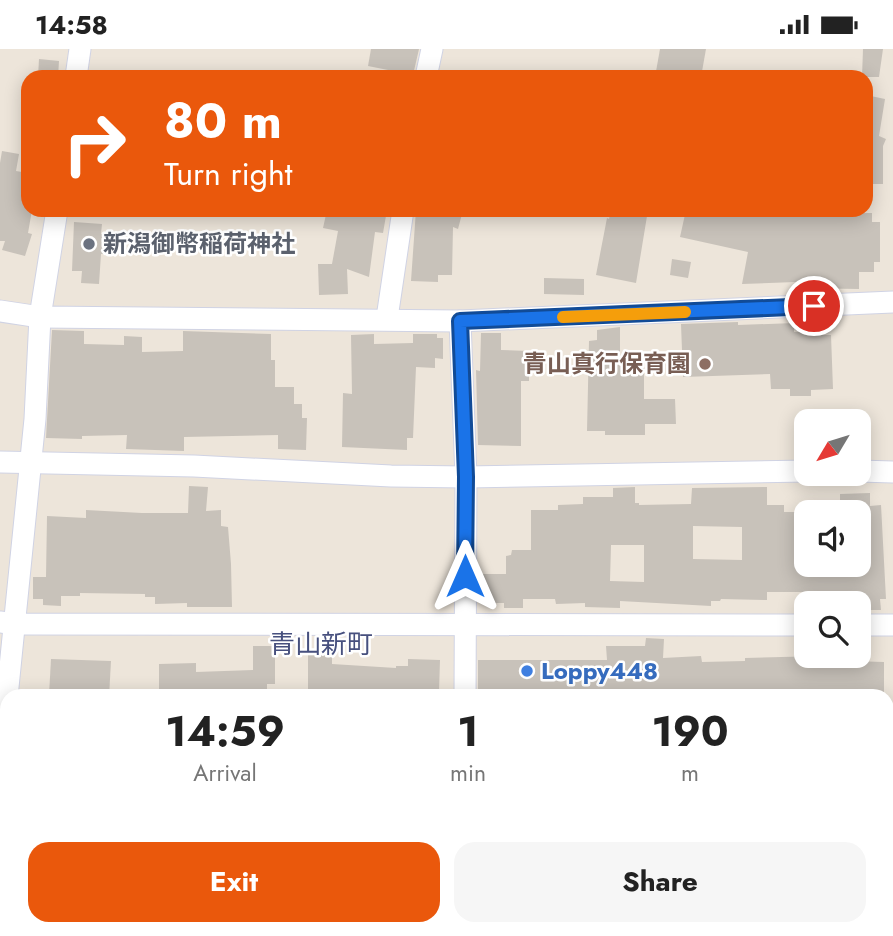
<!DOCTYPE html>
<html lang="en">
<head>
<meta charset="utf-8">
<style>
	body { margin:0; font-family:Jost,"Noto Sans JP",sans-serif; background:#f6f6f6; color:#222; height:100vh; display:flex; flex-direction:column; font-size:26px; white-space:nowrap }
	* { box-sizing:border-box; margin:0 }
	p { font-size:23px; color:#767676 }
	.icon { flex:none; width:38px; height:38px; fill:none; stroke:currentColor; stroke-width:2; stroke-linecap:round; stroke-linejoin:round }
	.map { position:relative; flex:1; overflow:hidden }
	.panel { position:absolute; left:0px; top:640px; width:894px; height:247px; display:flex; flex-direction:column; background:#fff; border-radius:21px 21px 0 0; box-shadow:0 4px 18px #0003 }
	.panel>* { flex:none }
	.banner { position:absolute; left:21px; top:21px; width:852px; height:147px; border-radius:21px; box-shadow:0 4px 18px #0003; background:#ea580c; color:#fff; overflow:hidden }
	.needle { width:46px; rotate:232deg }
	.controls { position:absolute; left:794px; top:360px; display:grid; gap:14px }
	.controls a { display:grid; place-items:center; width:77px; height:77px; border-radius:14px; background:#fff; box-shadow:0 4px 18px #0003; font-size:35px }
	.pin { position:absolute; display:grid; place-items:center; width:60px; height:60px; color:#fff; margin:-30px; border:4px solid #fff; border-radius:50%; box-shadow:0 2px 7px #0007 }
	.me { position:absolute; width:77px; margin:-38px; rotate:0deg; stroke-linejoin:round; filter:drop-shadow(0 0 5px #0008) }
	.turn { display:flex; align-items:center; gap:24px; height:147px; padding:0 28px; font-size:32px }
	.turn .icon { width:91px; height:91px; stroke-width:2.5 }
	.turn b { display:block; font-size:49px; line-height:60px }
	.eta { display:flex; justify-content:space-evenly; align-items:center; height:119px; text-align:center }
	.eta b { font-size:42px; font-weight:700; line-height:49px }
	.cta { display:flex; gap:14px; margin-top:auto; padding:14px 28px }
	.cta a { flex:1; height:80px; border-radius:21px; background:#ea580c; color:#fff; font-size:28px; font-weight:700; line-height:80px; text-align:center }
	.cta a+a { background:#f6f6f6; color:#222 }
	.status { display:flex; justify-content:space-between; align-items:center; height:49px; padding:0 35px; background:#fff; direction:ltr }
	.status svg { height:19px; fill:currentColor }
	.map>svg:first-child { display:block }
	.building { fill:#c8c2ba; fill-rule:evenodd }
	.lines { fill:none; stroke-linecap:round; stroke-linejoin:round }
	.minor-casing { stroke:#d0d3e4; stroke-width:23 }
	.minor { stroke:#fff; stroke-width:21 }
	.route-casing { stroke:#114b97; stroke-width:18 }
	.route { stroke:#1a73e8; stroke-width:12 }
	.slow { stroke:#f59e0b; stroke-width:12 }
	.worship-dot { fill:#6b7280; stroke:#fff; stroke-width:2.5 }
	.education-dot { fill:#8d6e63; stroke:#fff; stroke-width:2.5 }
	.shop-dot { fill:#3f7fe0; stroke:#fff; stroke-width:2.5 }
	.labels { text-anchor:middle; stroke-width:5; stroke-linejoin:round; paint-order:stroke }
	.worship-label { font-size:24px; font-weight:bold; fill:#5b616d; stroke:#fff; text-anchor:start }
	.education-label { font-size:24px; font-weight:bold; fill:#785e54; stroke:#fff; text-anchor:end }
	.shop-label { font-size:24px; font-weight:bold; fill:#366cbe; stroke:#fff; text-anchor:start }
	.neighbourhood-label { font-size:26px; fill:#47507e; stroke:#fff }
</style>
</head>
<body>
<div class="status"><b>14:58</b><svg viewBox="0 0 49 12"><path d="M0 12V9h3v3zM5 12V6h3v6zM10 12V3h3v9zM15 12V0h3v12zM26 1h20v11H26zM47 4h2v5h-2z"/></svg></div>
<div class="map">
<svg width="893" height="887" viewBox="0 0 893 887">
	<rect width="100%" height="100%" fill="#ede5da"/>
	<g class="building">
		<polygon points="371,0 419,0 413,26 368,17"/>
		<polygon points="660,0 706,0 701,28 655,28"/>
		<polygon points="863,0 883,0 879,28 862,28"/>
		<polygon points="39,10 59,12 58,28 38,28"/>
		<polygon points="866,46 885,50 879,87 886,90 883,97 883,135 866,135"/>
		<polygon points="2,102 19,105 16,122 28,124 28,161 32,161 28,184 32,185 25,207 2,201 5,192 0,192 0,114"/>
		<polygon points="327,161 387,161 383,184 375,183 369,228 347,220 348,245 319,246 318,215 332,215 338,182 323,179"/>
		<polygon points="416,161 463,161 458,180 453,178 452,226 438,226 438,233 411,232"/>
		<polygon points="611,161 648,161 636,234 596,226 607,169 609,170"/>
		<polygon points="686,161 754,161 753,165 872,164 872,173 880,173 880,213 874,213 874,223 859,223 859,240 796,239 796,233 742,235 748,203 680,188"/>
		<polygon points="74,173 102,175 101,185 107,185 106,205 101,205 99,235 81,234 82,222 72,222"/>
		<polygon points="672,210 691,213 688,229 670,226"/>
		<polygon points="544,229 584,230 584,246 544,245"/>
		<polygon points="738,273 738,276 794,274 794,283 803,283 804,286 831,286 833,340 811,341 811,347 790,347 790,340 771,340 770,325 683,328 681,275"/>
		<polygon points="620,278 620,317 644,316 644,350 675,350 676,375 645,375 645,386 605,386 605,382 587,382 589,292 597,291 597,281"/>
		<polygon points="52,281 84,282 84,295 124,296 124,287 142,288 142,303 183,302 183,282 271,285 271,311 275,311 275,338 294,338 294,355 302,355 302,369 307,369 306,401 278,400 278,386 184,388 184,402 126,400 127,386 82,387 82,390 46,389"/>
		<polygon points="481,284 501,284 501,301 529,302 529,332 521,332 521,397 478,396 476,321 480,322"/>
		<polygon points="374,285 374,295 413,294 413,285 437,285 437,289 443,289 443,310 435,309 435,319 416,318 413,389 407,389 407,401 342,398 343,344 352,345 351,286"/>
		<polygon points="189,437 208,438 206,462 221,461 221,477 228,478 231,515 232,558 187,558 187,554 155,555 155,548 145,548 145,545 80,544 80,547 61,547 61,557 43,556 43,550 33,550 33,528 46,528 47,467 86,469 86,461 142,464 188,464"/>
		<path d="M635,438V454H639V456L691,455L692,439L767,438V456H784V463H807V516H861V511H865L863,464H840V445L870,444V457L881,456L886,550H880L881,561H863V555H837V549H803V543H767V551L721,550L720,552H711V557L620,552V559L585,558V554L556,555L555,550H523V559H504V554H481V525H506V507L511,506L512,501H531V461H558V456L583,455V448H613V439ZM693,477L742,478V511L693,510ZM611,496H644V533L610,532Z"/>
		<polygon points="646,589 664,590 663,609 701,607 702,613 745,612 745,609 821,607 850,608 850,612 884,613 884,643 691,648 691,642 658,641 657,647 638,647 638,644 478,647 478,611 607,611 606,597 645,597"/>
		<polygon points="253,597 275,597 275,635 267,635 267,645 249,648 159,646 159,615 196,614 196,623 253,621"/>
		<polygon points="308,601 332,601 332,615 396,619 396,617 408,617 408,610 440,611 439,643 385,641 385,645 332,642 308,644"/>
		<polygon points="51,610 111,612 109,648 49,646"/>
	</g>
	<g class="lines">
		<g class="minor-casing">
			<g id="minor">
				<polyline points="76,28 80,0"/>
				<polyline points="426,28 432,0"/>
				<polyline points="0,262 40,268 460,272 893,253"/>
				<polyline points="387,269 403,161"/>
				<polyline points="460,272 466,428 465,648"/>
				<polyline points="0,413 194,417 391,427 466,428 807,422"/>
				<polyline points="859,422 893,423"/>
				<polyline points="0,573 15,575 807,576"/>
				<polyline points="859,576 893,576"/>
				<polyline points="7,648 35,370 40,268 57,161"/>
				<polyline points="0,718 7,651"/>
				<polyline points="887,728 893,728"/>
				<polyline points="887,871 893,871"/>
				<polyline points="469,880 469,887"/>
				<polyline points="486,887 499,885 557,887"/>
				<polyline points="656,887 754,880"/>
			</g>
		</g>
		<use href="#minor" class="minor"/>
	</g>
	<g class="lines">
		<g class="route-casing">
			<polyline id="route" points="465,527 466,428 460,272 814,257"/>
		</g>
		<use href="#route" class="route"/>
		<polyline class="slow" points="563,268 685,263"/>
	</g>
	<circle class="worship-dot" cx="89" cy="195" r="7"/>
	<circle class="education-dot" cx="705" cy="315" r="7"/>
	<circle class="shop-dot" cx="527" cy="622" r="7"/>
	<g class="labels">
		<g class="worship-label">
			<text x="103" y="203">新潟御幣稲荷神社</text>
		</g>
		<g class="education-label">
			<text x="691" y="323">青山真行保育園</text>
		</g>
		<g class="shop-label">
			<text x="541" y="630">Loppy448</text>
		</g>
		<g class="neighbourhood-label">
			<text x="321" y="604">青山新町</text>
		</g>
	</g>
</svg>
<div class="controls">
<a><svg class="needle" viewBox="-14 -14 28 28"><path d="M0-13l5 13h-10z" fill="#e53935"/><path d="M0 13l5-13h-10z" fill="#767676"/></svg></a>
<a><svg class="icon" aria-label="sound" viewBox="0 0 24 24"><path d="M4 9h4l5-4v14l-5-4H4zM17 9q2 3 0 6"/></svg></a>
<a><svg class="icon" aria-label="search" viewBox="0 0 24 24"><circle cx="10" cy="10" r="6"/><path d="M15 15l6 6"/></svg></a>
</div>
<div class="pin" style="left:814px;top:257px;background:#d93025"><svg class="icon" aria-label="arrive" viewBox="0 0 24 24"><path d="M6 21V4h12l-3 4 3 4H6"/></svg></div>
<svg class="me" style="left:465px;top:527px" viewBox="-20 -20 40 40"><path d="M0-17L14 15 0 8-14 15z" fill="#1a73e8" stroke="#fff" stroke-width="4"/></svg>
<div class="banner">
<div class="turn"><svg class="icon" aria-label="right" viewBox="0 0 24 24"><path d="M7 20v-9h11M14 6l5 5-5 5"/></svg><div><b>80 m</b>Turn right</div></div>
</div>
<section class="panel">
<div class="eta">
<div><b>14:59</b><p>Arrival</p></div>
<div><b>1</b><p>min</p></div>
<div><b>190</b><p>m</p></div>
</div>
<div class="cta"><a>Exit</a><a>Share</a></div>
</section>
</div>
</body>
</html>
